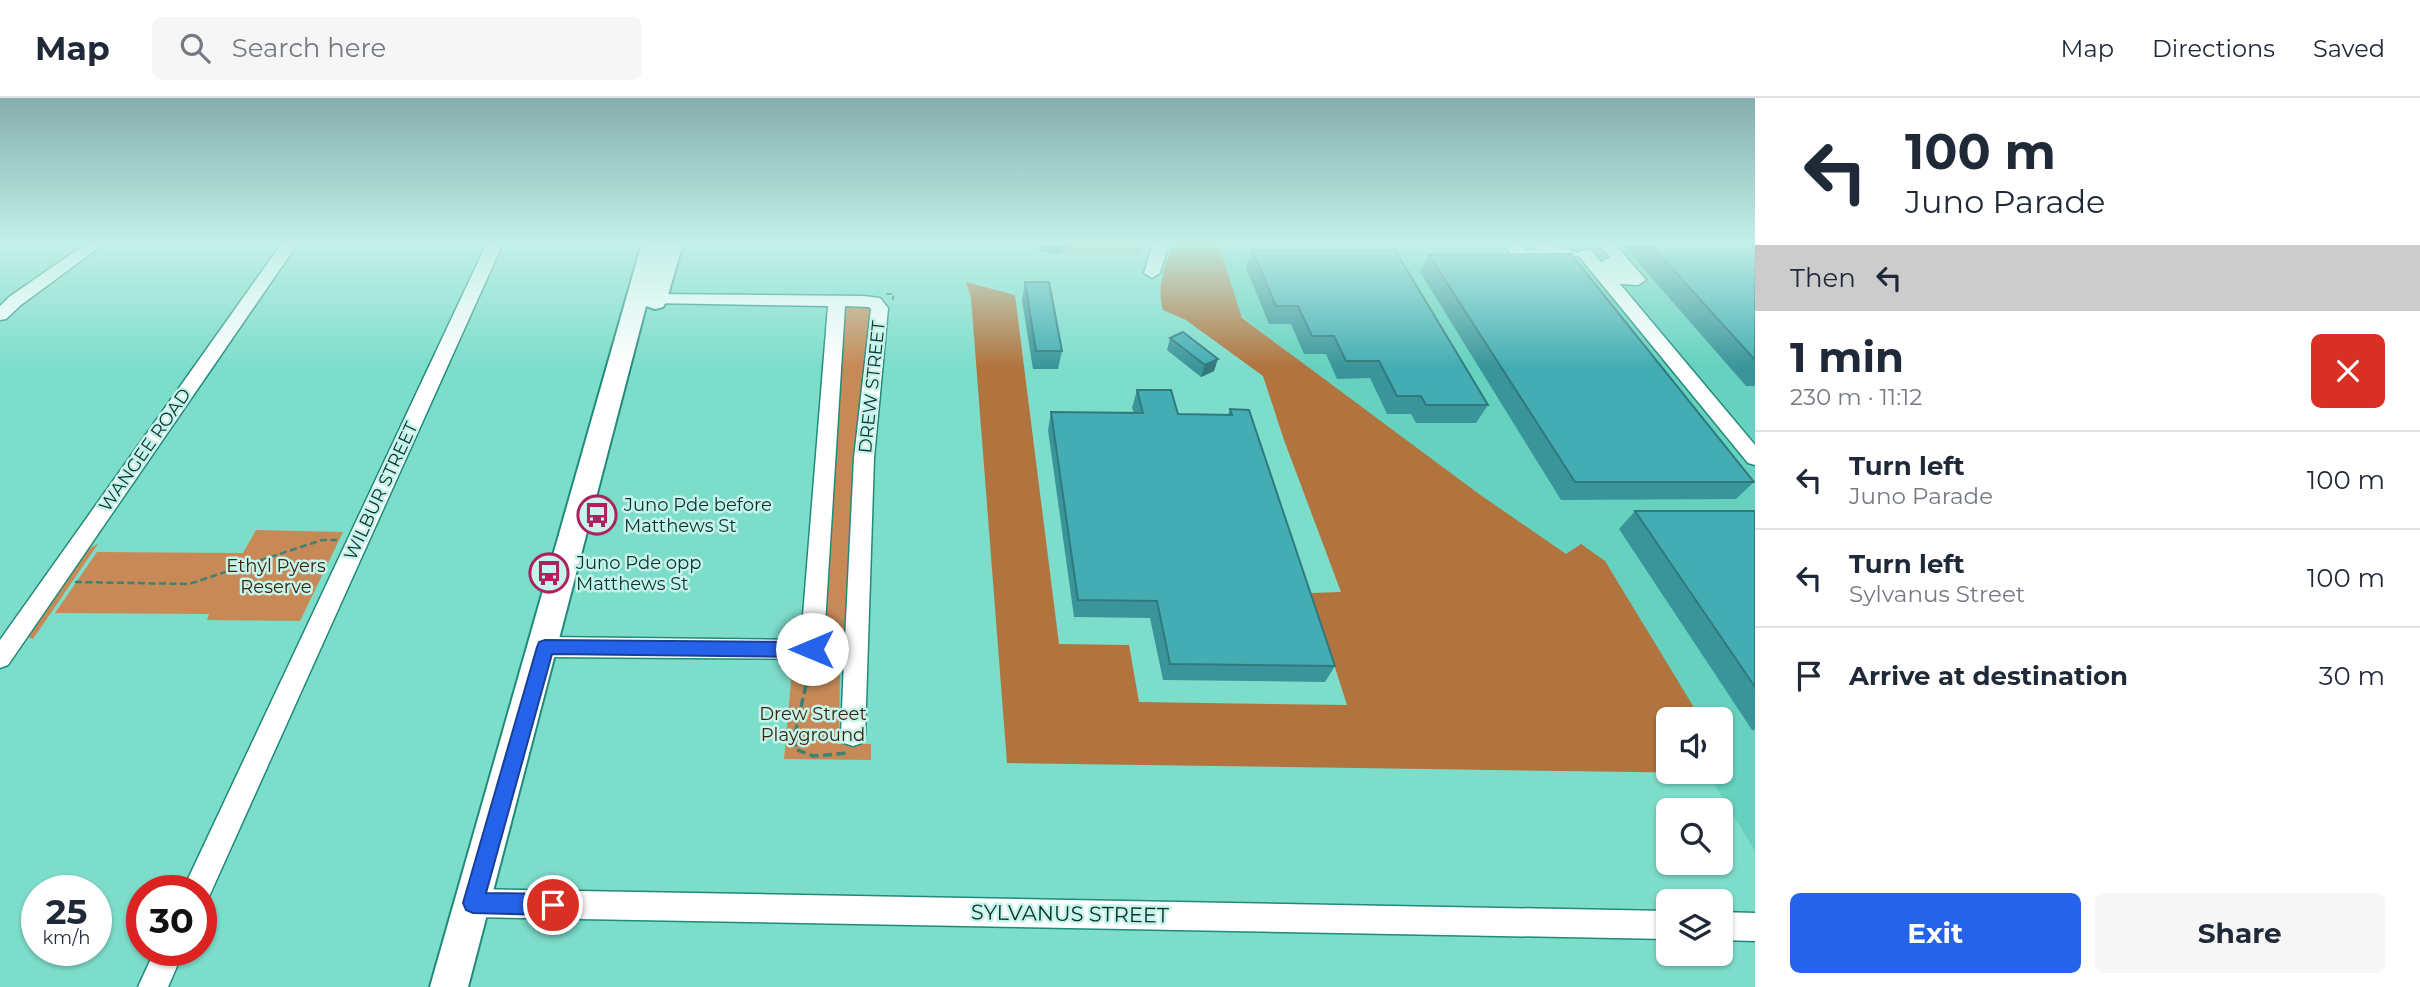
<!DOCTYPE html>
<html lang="en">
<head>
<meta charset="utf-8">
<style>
	body { margin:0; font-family:Montserrat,sans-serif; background:#f6f6f7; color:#1f2937; height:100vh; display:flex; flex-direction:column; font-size:26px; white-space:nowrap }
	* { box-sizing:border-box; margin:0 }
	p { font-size:23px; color:#747a83 }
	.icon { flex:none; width:38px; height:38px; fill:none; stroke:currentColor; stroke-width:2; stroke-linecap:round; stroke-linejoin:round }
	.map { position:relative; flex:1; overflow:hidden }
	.details { display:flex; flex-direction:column; background:#fff; width:665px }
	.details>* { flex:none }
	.guide { background:#fff; color:#1f2937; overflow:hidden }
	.buttons { position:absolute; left:1656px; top:609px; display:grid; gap:14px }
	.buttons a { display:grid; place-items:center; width:77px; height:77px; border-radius:10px; background:#fff; box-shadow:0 2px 5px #0004; font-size:35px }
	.speed { position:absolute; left:21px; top:777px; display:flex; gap:14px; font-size:35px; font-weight:700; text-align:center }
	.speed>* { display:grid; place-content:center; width:91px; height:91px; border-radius:50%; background:#fff; box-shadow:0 2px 5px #0004; line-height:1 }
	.speed small { font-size:18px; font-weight:400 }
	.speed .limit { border:10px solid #d22; background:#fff; color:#111 }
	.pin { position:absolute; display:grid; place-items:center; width:60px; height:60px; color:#fff; margin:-30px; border:4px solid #fff; border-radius:50%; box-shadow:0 2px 7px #0007 }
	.me { position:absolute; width:77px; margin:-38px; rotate:270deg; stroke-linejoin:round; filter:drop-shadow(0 0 5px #0008) }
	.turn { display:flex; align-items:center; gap:24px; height:147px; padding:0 35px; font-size:32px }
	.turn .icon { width:91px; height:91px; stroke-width:2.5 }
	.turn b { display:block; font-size:49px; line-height:60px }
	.then { display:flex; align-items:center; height:66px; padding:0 35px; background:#0003; gap:14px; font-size:26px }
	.round { display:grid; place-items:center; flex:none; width:74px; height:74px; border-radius:10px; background:#f6f6f7 }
	.headline { display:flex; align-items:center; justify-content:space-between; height:119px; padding:0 35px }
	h1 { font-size:42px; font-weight:700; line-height:52px }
	.button { display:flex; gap:14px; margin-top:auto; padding:14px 35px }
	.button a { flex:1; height:80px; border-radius:10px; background:#2563eb; color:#fff; font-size:28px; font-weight:700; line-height:80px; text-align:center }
	.button a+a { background:#f6f6f7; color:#1f2937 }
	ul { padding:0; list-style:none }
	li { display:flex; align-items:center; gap:21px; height:98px; padding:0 35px; border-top:2px solid #e0e1e3 }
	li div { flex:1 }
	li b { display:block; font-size:26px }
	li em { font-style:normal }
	header { display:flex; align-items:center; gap:42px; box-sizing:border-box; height:98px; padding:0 35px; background:#fff; border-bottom:2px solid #e0e1e3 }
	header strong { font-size:33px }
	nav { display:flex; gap:38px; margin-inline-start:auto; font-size:24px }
	.search { width:490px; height:63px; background:#f6f6f7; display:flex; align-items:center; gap:18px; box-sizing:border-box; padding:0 24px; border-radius:10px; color:#747a83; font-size:26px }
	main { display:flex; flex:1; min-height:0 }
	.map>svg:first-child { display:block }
	.built { fill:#65d1be }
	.green { fill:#c78a57 }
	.forest { fill:#b1743e }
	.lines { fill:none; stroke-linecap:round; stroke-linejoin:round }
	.minor-casing { stroke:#208a7b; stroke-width:3 }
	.major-casing { stroke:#208a7b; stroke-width:4 }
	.path-far2 { stroke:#3e8175; stroke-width:2; stroke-dasharray:6 2.5; stroke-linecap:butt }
	.path-far1 { stroke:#3e8175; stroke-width:2.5; stroke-dasharray:7 3.5; stroke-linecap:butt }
	.path { stroke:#3e8175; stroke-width:3.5; stroke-dasharray:9 4.5; stroke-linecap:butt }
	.minor { fill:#fff; fill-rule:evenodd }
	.major { fill:#fff; fill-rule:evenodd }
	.wall { fill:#3a959a }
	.shaded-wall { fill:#30797d }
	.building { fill:#44adb3; stroke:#30797d; stroke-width:2 }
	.route { fill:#2563eb; stroke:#184099; stroke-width:2 }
	.labels { text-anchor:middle; stroke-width:5; stroke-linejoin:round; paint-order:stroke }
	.street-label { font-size:18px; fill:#09342e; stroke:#c7f4ea }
	.poi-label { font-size:18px; fill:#09342e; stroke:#c7f4ea; text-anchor:start }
	.park-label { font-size:18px; fill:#3c230a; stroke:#c7f4ea }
	.near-street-label { font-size:21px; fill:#09342e; stroke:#c7f4ea }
</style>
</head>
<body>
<header>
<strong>Map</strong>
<div class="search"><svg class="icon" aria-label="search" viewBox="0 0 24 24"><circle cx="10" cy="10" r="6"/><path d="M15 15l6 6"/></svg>Search here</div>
<nav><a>Map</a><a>Directions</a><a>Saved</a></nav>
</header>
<main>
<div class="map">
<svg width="1755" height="889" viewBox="0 0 1755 889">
	<rect width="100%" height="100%" fill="#7dddcb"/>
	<polygon class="built" points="1217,145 1755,145 1755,753 1707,674 1720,674 1720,621 1675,621 1600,497 1238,215"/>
	<g class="green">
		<polygon points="1067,145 1137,145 1141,155 1070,156"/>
		<polygon points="849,207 866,207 871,213 846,535 838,543 829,542 823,538 843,209"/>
		<polygon points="256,432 343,434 300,523 207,522 209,516 55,515 97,454 243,455"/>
		<path d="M98,446L33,541L28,539L72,469C82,463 87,449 98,446Z"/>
		<polygon points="778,568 838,570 840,573 839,646 871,646 871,662 784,661 791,583 788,573"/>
	</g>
	<path class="forest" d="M1174,145H1218L1242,220L1479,396L1566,456L1581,446L1605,463L1701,621H1668V674L1708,675L1007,665L971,200L966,184L1015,197L1059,546L1129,547L1139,604L1347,607L1311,495L1341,494L1284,342L1263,278L1186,222L1163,212C1156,188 1165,168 1174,145Z"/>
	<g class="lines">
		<g class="minor-casing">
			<g id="minor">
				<polygon points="87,145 105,145 21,207 6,221 0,222 0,208 9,199"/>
				<polygon points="282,145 298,145 8,567 0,570 0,542"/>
				<polygon points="487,145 503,145 207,803 201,805 201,793 183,793 187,783"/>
				<polygon points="1153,145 1169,145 1160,175 1152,180 1144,175"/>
				<path d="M1503,145H1519L1525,152H1540L1532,150V145H1548L1578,155L1586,151L1592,153L1601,164L1610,159L1598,145H1614L1646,182L1638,187L1620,186L1755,347V367L1748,365L1578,157L1571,161L1557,157C1550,164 1522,166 1513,159C1509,156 1506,149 1503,145Z"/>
				<path d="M656,196L863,198L880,200L888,210L874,360L865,637L862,645L853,648L844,645L841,637L844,561L545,559L537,556L534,549L537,542L545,539L801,542L828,208L650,205L648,201ZM845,208L869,209L871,211L854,360L845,542H824Z"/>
				<polygon points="473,791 1668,813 1668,841 473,819 463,815 459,805 463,795"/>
				<polygon points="1720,814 1755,815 1755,843 1720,842"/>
				<polygon points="155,852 184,852 168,889 138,889"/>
			</g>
		</g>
		<g class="major-casing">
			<polygon id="major" points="642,145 662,145 662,148 663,145 683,145 666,204 663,209 655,211 646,208 468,889 430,889"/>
		</g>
		<polyline class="path-far2" points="886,196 893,196 893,202"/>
		<g class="path-far1">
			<polyline points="75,484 189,486 322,442 337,442"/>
			<polyline points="805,589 810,568"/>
		</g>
		<g class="path">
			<polyline points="806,587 795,636 795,651 813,658 849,655"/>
			<polyline points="201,827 208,812"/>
		</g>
		<use href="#minor" class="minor"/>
		<use href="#major" class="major"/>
	</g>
	<g class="wall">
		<polygon points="1003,145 1069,145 1068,150 1058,156 1038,153 1037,146 1003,146"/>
		<polygon points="1620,145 1755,145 1755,288 1746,288 1622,146"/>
		<polygon points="1252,152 1488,307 1476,325 1416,325 1411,316 1387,316 1370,280 1337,281 1326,256 1304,256 1291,226 1269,226 1246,170"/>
		<polygon points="1429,157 1754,384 1736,401 1561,402 1420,174"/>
		<polygon points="1025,184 1062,253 1058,271 1033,271 1022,202"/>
		<polygon points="1170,240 1214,273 1201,279 1167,252"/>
		<polygon points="1137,292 1178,316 1228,317 1230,311 1335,568 1325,584 1163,582 1150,520 1074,519 1048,332 1051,314 1134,315 1132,310"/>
		<polygon points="1635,413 1755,413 1755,632 1752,632 1619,431"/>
	</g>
	<g class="shaded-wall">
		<polygon points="1060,145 1069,145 1068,150 1058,156"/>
		<polygon points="1218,261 1214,273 1201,279 1205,267"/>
	</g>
	<g class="building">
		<polygon points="1649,145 1755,145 1755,262"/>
		<polygon points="1252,152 1395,152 1488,307 1426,307 1421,298 1397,298 1379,263 1346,263 1334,238 1312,238 1298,208 1276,208"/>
		<polygon points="1571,156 1754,384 1575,384 1429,157"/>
		<polygon points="1025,184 1049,184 1062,253 1036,253"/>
		<polygon points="1183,234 1218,261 1205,267 1170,240"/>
		<polygon points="1137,292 1171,292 1178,316 1232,317 1230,311 1249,312 1335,568 1170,566 1157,503 1078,502 1051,314 1143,315"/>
		<polygon points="1635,413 1755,413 1755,589"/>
	</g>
	<linearGradient id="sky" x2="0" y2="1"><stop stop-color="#85aeae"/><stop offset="0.54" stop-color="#c4f0e8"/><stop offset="1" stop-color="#c4f0e8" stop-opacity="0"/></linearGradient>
	<rect width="1755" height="269" fill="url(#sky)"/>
	<polygon class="route" points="545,542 812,544 818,546 821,551 818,556 812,559 552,556 486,795 553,796 560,799 563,807 560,814 553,817 473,815 466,812 463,805 537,549 539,544"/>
	<defs>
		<g id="bus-ring" transform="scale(2.0125)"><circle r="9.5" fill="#c7f4ea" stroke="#ad215e" stroke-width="1.5"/><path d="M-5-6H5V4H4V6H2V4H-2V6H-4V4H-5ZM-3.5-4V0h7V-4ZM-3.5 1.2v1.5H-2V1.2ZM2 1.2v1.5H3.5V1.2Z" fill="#ad215e"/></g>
	</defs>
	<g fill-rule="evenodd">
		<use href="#bus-ring" x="597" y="417"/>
		<use href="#bus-ring" x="549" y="475"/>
	</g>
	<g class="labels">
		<g class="street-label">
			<text transform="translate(872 289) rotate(-84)" y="6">DREW STREET</text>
			<text transform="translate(145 352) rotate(-55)" y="6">WANGEE ROAD</text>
			<text transform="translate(381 393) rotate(-65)" y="6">WILBUR STREET</text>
		</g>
		<g class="poi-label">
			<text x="624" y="413">Juno Pde before<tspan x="624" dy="21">Matthews St</tspan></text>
			<text x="576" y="471">Juno Pde opp<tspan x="576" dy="21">Matthews St</tspan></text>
		</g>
		<g class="park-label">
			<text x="276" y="474">Ethyl Pyers<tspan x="276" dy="21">Reserve</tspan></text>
			<text x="813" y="622">Drew Street<tspan x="813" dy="21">Playground</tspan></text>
		</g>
		<g class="near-street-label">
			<text transform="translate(1070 816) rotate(1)" y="7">SYLVANUS STREET</text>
		</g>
	</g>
</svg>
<div class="buttons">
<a><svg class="icon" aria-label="sound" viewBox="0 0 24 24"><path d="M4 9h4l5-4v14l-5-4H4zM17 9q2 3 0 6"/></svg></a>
<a><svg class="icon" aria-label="search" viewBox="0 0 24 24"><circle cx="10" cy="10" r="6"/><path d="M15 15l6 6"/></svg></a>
<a><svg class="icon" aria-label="layers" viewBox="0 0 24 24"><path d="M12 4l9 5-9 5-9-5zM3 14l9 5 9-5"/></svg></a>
</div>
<div class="speed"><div>25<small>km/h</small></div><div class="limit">30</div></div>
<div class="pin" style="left:553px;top:807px;background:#d93025"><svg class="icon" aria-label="arrive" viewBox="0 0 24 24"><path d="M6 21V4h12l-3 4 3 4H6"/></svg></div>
<svg class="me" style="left:812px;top:551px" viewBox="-20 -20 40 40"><circle r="19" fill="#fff"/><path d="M0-13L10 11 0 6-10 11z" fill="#2563eb"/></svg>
</div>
<section class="details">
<div class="guide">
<div class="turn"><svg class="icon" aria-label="left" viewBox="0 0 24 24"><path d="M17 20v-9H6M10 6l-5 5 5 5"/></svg><div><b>100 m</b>Juno Parade</div></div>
<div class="then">Then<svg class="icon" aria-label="left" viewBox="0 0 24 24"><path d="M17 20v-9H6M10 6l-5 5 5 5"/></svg></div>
</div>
<div class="headline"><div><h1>1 min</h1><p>230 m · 11:12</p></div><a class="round" style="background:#d93025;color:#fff"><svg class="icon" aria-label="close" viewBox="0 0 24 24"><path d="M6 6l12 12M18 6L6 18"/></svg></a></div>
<ul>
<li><svg class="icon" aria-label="left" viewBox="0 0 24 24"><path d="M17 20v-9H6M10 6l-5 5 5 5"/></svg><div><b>Turn left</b><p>Juno Parade</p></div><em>100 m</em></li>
<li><svg class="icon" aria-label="left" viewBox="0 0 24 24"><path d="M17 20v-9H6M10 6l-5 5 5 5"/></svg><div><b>Turn left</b><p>Sylvanus Street</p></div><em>100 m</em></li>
<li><svg class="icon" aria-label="arrive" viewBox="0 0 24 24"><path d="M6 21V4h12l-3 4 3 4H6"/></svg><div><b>Arrive at destination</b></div><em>30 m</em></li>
</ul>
<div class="button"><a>Exit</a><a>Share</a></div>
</section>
</main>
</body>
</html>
